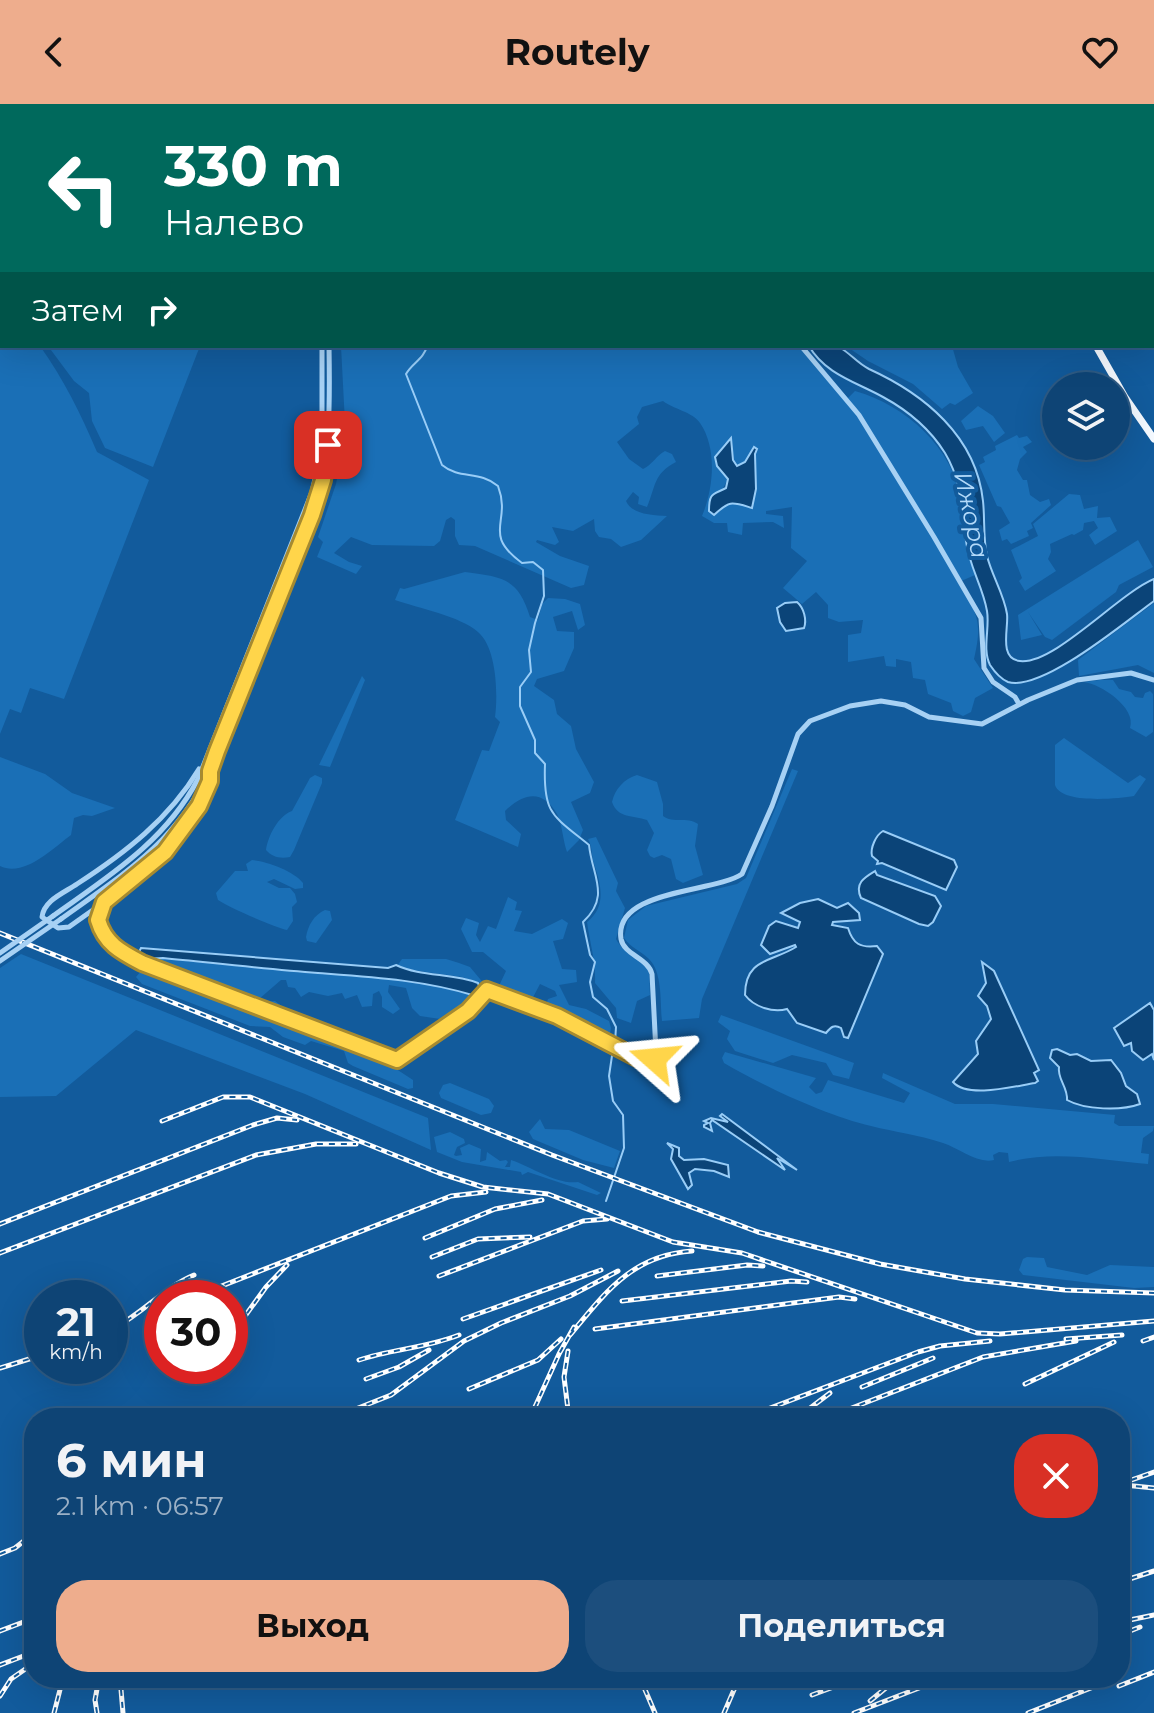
<!DOCTYPE html>
<html lang="ru">
<head>
<meta charset="utf-8">
<style>
	body { margin:0; font-family:Montserrat,sans-serif; background:#1c4e7d; color:#f1f3f6; height:100vh; display:flex; flex-direction:column; font-size:30px; white-space:nowrap }
	* { box-sizing:border-box; margin:0 }
	p { font-size:26px; color:#9bb0c5 }
	.icon { flex:none; width:44px; height:44px; fill:none; stroke:currentColor; stroke-width:2; stroke-linecap:round; stroke-linejoin:round }
	.map { position:relative; flex:1; overflow:hidden }
	.drawer { position:absolute; left:24px; top:1304px; width:1106px; height:280px; display:flex; flex-direction:column; background:#0e4475; border-radius:32px; box-shadow:0 8px 32px #0002,0 0 0 2px #2e5c87 }
	.drawer>* { flex:none }
	.banner { position:absolute; left:0px; top:0px; width:1154px; height:244px; box-shadow:0 8px 32px #0002,0 0 0 2px #2e5c87; background:#00695c; color:#fff; overflow:hidden }
	.controls { position:absolute; left:1042px; top:268px; display:grid; gap:16px }
	.controls a { display:grid; place-items:center; width:88px; height:88px; border-radius:50%; background:#0e4475; box-shadow:0 8px 32px #0002,0 0 0 2px #2e5c87; font-size:40px }
	.speed { position:absolute; left:24px; top:1176px; display:flex; gap:16px; font-size:40px; font-weight:700; text-align:center }
	.speed>* { display:grid; place-content:center; width:104px; height:104px; border-radius:50%; background:#0e4475; box-shadow:0 8px 32px #0002,0 0 0 2px #2e5c87; line-height:1 }
	.speed small { font-size:20px; font-weight:400 }
	.speed .limit { border:12px solid #d22; background:#fff; color:#111 }
	.pin { position:absolute; display:grid; place-items:center; width:68px; height:68px; color:#fff; margin:-34px; border-radius:16px; box-shadow:0 4px 12px #0006 }
	.me { position:absolute; width:88px; margin:-44px; rotate:288deg; stroke-linejoin:round; filter:drop-shadow(0 0 6px #0008) }
	.turn { display:flex; align-items:center; gap:28px; height:168px; padding:0 32px; font-size:36px }
	.turn .icon { width:104px; height:104px; stroke-width:2.5 }
	.turn b { display:block; font-size:56px; line-height:68px }
	.then { display:flex; align-items:center; height:76px; padding:0 32px; background:#0003; gap:16px; font-size:30px }
	.round { display:grid; place-items:center; flex:none; width:84px; height:84px; border-radius:32px; background:#1c4e7d }
	.summary { display:flex; align-items:center; justify-content:space-between; height:136px; padding:0 32px }
	h1 { font-size:48px; font-weight:700; line-height:60px }
	.button { display:flex; gap:16px; margin-top:auto; padding:16px 32px }
	.button a { flex:1; height:92px; border-radius:32px; background:#eead8d; color:#111; font-size:32px; font-weight:700; line-height:92px; text-align:center }
	.button a+a { background:#1c4e7d; color:#f1f3f6 }
	header { display:flex; justify-content:space-between; align-items:center; height:104px; padding:0 32px; background:#eead8d; color:#111; font-size:36px; font-weight:700 }
	.map>svg:first-child { display:block }
	.green { fill:#1a6fb6; fill-rule:evenodd }
	.water { fill:#0b4478; stroke:#99cdf7; stroke-width:2 }
	.lines { fill:none; stroke-linecap:round; stroke-linejoin:round }
	.stream { stroke:#99cdf7; stroke-width:2 }
	.minor { stroke:#a7d1f4; stroke-width:5 }
	.major { stroke:#f4f9ff; stroke-width:7 }
	.rail-casing { stroke:#fff; stroke-width:5 }
	.rail { stroke:#125b9c; stroke-width:2; stroke-dasharray:6; stroke-linecap:butt }
	.minor-bridge { stroke:#a7d1f4; stroke-width:5 }
	.route-casing { stroke:#a68a30; stroke-width:20 }
	.route { stroke:#ffd54a; stroke-width:14 }
	.labels { text-anchor:middle; stroke-width:8; stroke-linejoin:round; paint-order:stroke }
	.water-label { font-size:24px; font-style:italic; fill:#b3dafa; stroke:#125b9c }
</style>
</head>
<body>
<header><svg class="icon" aria-label="back" viewBox="0 0 24 24"><path d="M15 5l-7 7 7 7"/></svg>Routely<svg class="icon" aria-label="heart" viewBox="0 0 24 24"><path d="M12 20l-8-8c-3-5 5-10 8-4 3-6 11-1 8 4z"/></svg></header>
<div class="map">
<svg width="1154" height="1609" viewBox="0 0 1154 1609">
	<rect width="100%" height="100%" fill="#125b9c"/>
	<g class="green">
		<path d="M0,212L2,242H40C64,276 81,310 97,348L149,376L64,595L30,584L21,609L10,605L0,630Z"/>
		<polygon points="48,242 200,242 153,363 105,344 92,317 89,289 74,277"/>
		<path d="M341,242H800L848,294L855,287C907,302 952,343 962,397C967,423 966,446 975,471L959,478C977,511 983,516 974,555L993,584L975,594L971,608L963,612L953,607L951,599L928,590L925,576L913,574L911,558L896,555V563L886,562L884,552L848,558V531L861,529L863,516L839,518L828,514V501L816,488L802,500L783,484L807,457L791,444L792,403L766,407V410L783,412L784,424L773,418L743,419L742,431L728,428L727,419H714L702,412C713,386 718,345 700,319C693,308 673,305 663,297L642,303L637,313L639,320L617,338L629,355L643,365C652,361 656,352 665,347L672,350L676,358C653,370 656,382 647,403L638,400L639,393L633,388L626,397C632,411 653,411 667,412L641,436L621,443L611,435L599,433L595,427L594,415L573,427L552,423L559,438L555,441L537,436L536,438L560,452L589,462L584,481L571,484L475,442L459,441L455,432V416L451,413L446,416L440,437L434,442L372,441L351,433L334,449L349,458L362,462L356,470L317,453L323,438L318,433L336,380L342,347L345,319ZM732,337L734,360L742,361L753,346L756,365L738,399L723,401L717,409L722,386L728,375L717,362L715,353L725,339Z"/>
		<polygon points="846,242 952,242 958,263 973,289 955,301 950,299 942,305 913,280 868,257"/>
		<polygon points="978,302 993,312 1005,329 994,338 983,322 966,326 961,317"/>
		<polygon points="1017,331 1019,334 1027,332 1032,338 1023,343 1027,348 1020,355 1017,366 1023,376 1027,376 1030,391 1040,398 1049,395 1051,401 1031,419 1033,424 1027,427 1029,432 1011,440 1007,435 1002,437 999,426 1010,419 1001,403 997,402 979,361 985,358 983,353 996,346 995,342"/>
		<polygon points="1069,390 1080,391 1084,405 1098,402 1097,414 1110,413 1117,427 1095,441 1089,431 1098,424 1094,417 1084,419 1083,426 1074,431 1072,430 1050,440 1051,448 1048,455 1056,467 1025,487 1019,477 1022,474 1011,446 1038,432 1033,420"/>
		<polygon points="1138,436 1153,463 1119,481 1116,488 1052,536 1045,533 1028,508 1042,531 1021,536 1018,511"/>
		<path d="M465,468C503,473 518,474 530,513L538,516L542,500L548,494L565,495L580,500L585,521L578,526L572,507L553,513L557,527L574,528V544L564,567L537,575L534,582L554,596L557,610L571,622L576,645L594,678L590,689L571,698L583,726L579,736L567,748C563,737 562,719 557,710C543,686 525,688 505,707L506,716L521,730L518,743L455,716L482,646L489,647L500,618L495,613C498,591 497,544 478,528C460,512 418,504 395,496L400,484L404,485Z"/>
		<polygon points="1154,499 1154,569 1138,561 1079,572 1078,556"/>
		<polygon points="362,572 365,576 330,663 319,661"/>
		<path d="M1100,576H1113L1119,585L1131,588L1135,593L1143,594L1145,589L1150,587L1153,590V628L1146,633L1130,624C1137,604 1101,580 1084,578Z"/>
		<path d="M1064,634L1128,679L1140,671L1146,675L1134,692C1116,695 1061,700 1055,681V641Z"/>
		<path d="M0,653L45,670L72,689L115,704L92,712L83,711L74,714L71,731C53,744 24,774 0,762Z"/>
		<path d="M792,665L798,667L702,895L699,914L662,917C660,899 663,869 649,855C641,847 631,844 624,834L628,816L646,802L737,780L746,774Z"/>
		<path d="M315,671L322,674V679L294,746L290,753C280,755 272,753 266,746C268,732 278,712 292,707L310,674Z"/>
		<path d="M637,671L657,678L663,700V712C673,720 687,712 698,720L695,742L703,771L683,779L676,775L671,755L662,751L654,754L650,752L647,746L654,729L647,716C633,711 618,715 612,698C615,685 624,675 637,671Z"/>
		<path d="M596,733L618,779L616,787L625,804L616,835C623,849 638,851 647,863C651,870 649,883 650,891L637,897L631,919L617,914L616,904L595,879C596,857 590,840 587,818C607,803 601,780 594,760C591,752 593,744 588,735Z"/>
		<path d="M252,756C266,757 294,767 303,779V784L295,785L274,775L267,778L279,784H290L295,790L297,798L292,803L293,817L287,826C276,824 228,803 218,796L216,789L235,767H248L246,760Z"/>
		<polygon points="508,793 517,798 515,806 522,807 514,827 532,830 562,815 568,819 563,835 553,837 562,865 576,866 577,878 559,881 569,901 586,905 609,917 611,924 609,936 545,904 548,895 557,892 555,887 540,880 530,899 497,886 506,867 483,848 472,848 461,825 466,814 479,819 476,831 480,838 488,822 496,825"/>
		<path d="M325,806L330,807L332,816L316,839L307,837L306,833C308,821 314,811 325,806Z"/>
		<polygon points="21,850 428,1014 431,1046 305,990 136,926 56,992 0,993 0,864"/>
		<polygon points="163,854 412,877 474,891 481,888 478,879 462,873 405,865 397,862 402,855 446,855 459,859 470,863 485,881 483,890 472,900 447,916 420,912 412,904 406,884 389,881 388,888 400,905 393,910 382,903 382,893 379,887 373,890 372,902 362,903 357,891 345,895 342,889 328,892 309,888 301,893 295,884 288,883 286,876 281,876 259,895 262,898 275,897 284,904 285,911 146,860 144,857"/>
		<polygon points="141,867 384,957 413,976 413,984 408,985 353,962 348,959 344,947 311,937 305,941 283,933 270,923 250,922 142,880 136,873"/>
		<polygon points="721,911 854,959 849,975 833,971 826,959 792,951 773,959 735,947 727,935 730,927 718,918"/>
		<path d="M725,948L816,974L809,983L816,990L822,988L828,976L904,999L910,989L882,974L883,969L955,1000H993L1115,1011L1114,1019L1119,1022H1154L1153,1027L1143,1034L1141,1049L1149,1050L1148,1060C1102,1056 1054,1046 1009,1058L1008,1049L999,1048L993,1051L994,1056C977,1060 959,1044 943,1039C919,1031 895,1028 871,1022C827,1012 763,982 724,959L722,954Z"/>
		<polygon points="450,979 489,995 494,1002 491,1009 481,1011 441,994 439,989 443,981"/>
		<polygon points="540,1015 545,1025 569,1026 620,1047 614,1064 583,1056 533,1035 529,1028"/>
		<path d="M450,1028L464,1035L465,1039L457,1043L454,1051L456,1052L462,1051L460,1044L469,1040L481,1045L480,1058L486,1056L487,1048L500,1057L506,1056L508,1058L505,1063H510L511,1056C532,1063 557,1081 578,1078L601,1089L597,1091L528,1068L522,1071L521,1068L462,1058L437,1048L434,1033Z"/>
		<polygon points="1027,1153 1044,1154 1047,1163 1087,1171 1110,1161 1154,1163 1154,1183 1134,1184 1023,1171 1019,1166 1023,1155"/>
	</g>
	<g class="water">
		<path d="M809,242C817,242 832,239 839,243C850,249 857,259 869,265C924,290 976,332 983,397C985,415 983,434 987,452C992,472 1004,490 1007,510C1009,523 998,555 1020,557C1054,561 1118,490 1154,475V497C1125,518 1042,588 1008,578C1001,575 994,567 990,561C982,545 990,524 987,507C983,483 969,462 966,437C962,406 962,377 945,349C930,325 907,306 883,293C856,278 825,270 809,242Z"/>
		<path d="M731,334L733,356L737,362L745,358L754,343L757,345L755,350L756,385L752,404C732,398 730,396 714,411L709,407C709,388 713,391 726,384L728,375L717,362L715,353Z"/>
		<path d="M797,498C804,504 807,516 804,524L786,527L780,518L777,504L785,499Z"/>
		<path d="M883,727L954,756L957,763L946,786L882,759L877,760L878,757L872,752C870,744 876,731 883,727Z"/>
		<path d="M875,767L877,771L935,792L941,802L933,818L928,822L919,820L861,794C854,779 865,773 875,767Z"/>
		<path d="M818,795L837,804L848,799L859,809L860,816L833,818L832,821L848,824C853,840 860,844 877,842L883,850L848,934L844,933L841,924C834,920 831,923 826,929L797,919L787,905C773,909 754,903 745,891C745,854 772,858 796,843L795,841L770,850L761,841L769,822L776,817L798,824L800,818L781,809L800,799Z"/>
		<path d="M141,844L388,864L396,861C421,873 452,869 478,879L481,888L476,892C424,876 372,873 318,869C266,865 214,859 163,854L144,855L138,850Z"/>
		<path d="M982,858L994,867L1039,966L1034,969L1038,977L1035,979C1015,982 968,995 953,978L978,950L976,937L991,915L987,902L978,892L986,879Z"/>
		<polygon points="1150,899 1154,906 1154,956 1152,950 1143,956 1132,947 1131,939 1124,942 1114,924"/>
		<path d="M1057,945L1070,951L1077,950L1091,957L1111,956L1121,969L1126,982L1137,990L1140,1000C1121,1007 1085,1006 1067,996C1068,983 1057,975 1059,963L1050,954L1052,946Z"/>
		<polygon points="722,1010 797,1066 777,1054 785,1066 712,1016 710,1019 712,1027 704,1023 704,1021 708,1019 704,1017 711,1014 728,1018 720,1012"/>
		<polygon points="667,1039 679,1044 679,1052 684,1056 704,1055 728,1061 729,1073 714,1067 695,1065 689,1069 692,1081 688,1085 671,1055 673,1045"/>
	</g>
	<g class="lines">
		<g class="stream">
			<polyline points="387,0 389,2"/>
			<path d="M427,242C424,255 412,259 406,270L442,361C460,376 479,366 498,382C512,419 481,429 522,459L533,458L543,466L544,492L535,519L529,546L531,568L520,583V602L535,636V649L545,660C543,710 552,711 589,741C592,772 611,792 583,818L590,851L595,858L590,878L593,893L607,905L616,923L615,939"/>
			<polyline points="606,1097 624,1044 623,1011 613,997 609,972 613,945"/>
		</g>
		<g class="minor">
			<polyline points="218,0 229,2"/>
			<polyline points="744,0 746,2"/>
			<polyline points="47,2 47,0"/>
			<polyline points="318,2 319,0"/>
			<polyline points="323,2 323,0"/>
			<polyline points="330,2 330,0"/>
			<polyline points="0,156 2,155"/>
			<polyline points="801,242 859,311 934,433 981,514 984,564 993,578 1015,593 1019,600"/>
			<path d="M199,665C169,715 125,749 77,780C64,789 44,796 42,813L58,824L69,823C111,793 212,726 210,668"/>
			<path d="M104,798L98,816L109,839L142,859L397,956L468,907L487,886L557,912L632,952L650,957L654,955L656,948L652,870C648,854 624,851 621,835C613,785 714,789 742,770L772,702L798,630L810,617L850,602L881,597L905,601L929,613L982,620L1028,596L1077,576L1131,569L1154,576"/>
			<path d="M53,812C109,772 165,738 198,675L312,388L322,344V242"/>
			<path d="M61,815C125,769 174,740 210,667L312,411C331,353 330,302 329,242"/>
		</g>
		<g class="major">
			<polyline points="940,0 941,2"/>
			<polyline points="1096,242 1125,293 1154,335"/>
		</g>
		<g class="rail-casing">
			<g id="rail">
				<polyline points="0,829 552,1051 758,1128 880,1160 965,1175 1065,1186 1154,1189"/>
				<polyline points="162,1017 223,993 250,993 439,1069 483,1083 548,1090 673,1138 742,1149 977,1229 1000,1230 1154,1217"/>
				<polyline points="0,1120 253,1021 277,1014 297,1016"/>
				<polyline points="425,1134 495,1105 542,1096"/>
				<polyline points="0,1149 256,1051 316,1040 356,1040"/>
				<polyline points="432,1153 478,1135 530,1133"/>
				<polyline points="439,1172 583,1117 607,1115"/>
				<polyline points="657,1172 747,1161 763,1162"/>
				<polyline points="191,1194 451,1092 486,1088"/>
				<polyline points="622,1197 791,1177 807,1178"/>
				<polyline points="463,1215 601,1166"/>
				<polyline points="240,1219 266,1183 287,1161"/>
				<path d="M116,1223C144,1208 165,1183 194,1171"/>
				<polyline points="595,1225 839,1193 855,1195"/>
				<path d="M570,1231C605,1189 632,1151 692,1147"/>
				<polyline points="1066,1235 1122,1231"/>
				<polyline points="1143,1237 1154,1233"/>
				<polyline points="568,1247 564,1273 569,1314"/>
				<path d="M359,1256C392,1245 426,1244 459,1231"/>
				<polyline points="0,1264 42,1251"/>
				<polyline points="366,1275 399,1263 429,1246"/>
				<polyline points="1025,1280 1114,1238"/>
				<polyline points="862,1283 933,1254"/>
				<polyline points="469,1285 538,1256 561,1235"/>
				<polyline points="333,1314 391,1291 464,1237 501,1219 570,1192 618,1167"/>
				<polyline points="530,1314 559,1250 574,1223"/>
				<polyline points="744,1314 918,1248 940,1242 990,1237"/>
				<polyline points="797,1314 830,1289"/>
				<polyline points="826,1314 983,1253 1076,1237"/>
				<polyline points="1120,1380 1154,1368"/>
				<polyline points="1124,1381 1154,1384"/>
				<polyline points="0,1450 15,1444 34,1429"/>
				<polyline points="1120,1478 1154,1467"/>
				<polyline points="1120,1518 1154,1511"/>
				<polyline points="0,1527 34,1514"/>
				<polyline points="1120,1531 1140,1523"/>
				<polyline points="0,1561 34,1548"/>
				<polyline points="120,1574 123,1609"/>
				<polyline points="640,1574 655,1609"/>
				<polyline points="968,1576 972,1574"/>
				<polyline points="647,1580 663,1574"/>
				<polyline points="1119,1582 1154,1568"/>
				<polyline points="812,1591 858,1574"/>
				<polyline points="0,1592 11,1575 34,1559"/>
				<polyline points="870,1597 898,1574"/>
				<polyline points="54,1609 63,1574"/>
				<polyline points="97,1609 95,1596 99,1574"/>
				<polyline points="724,1609 739,1574"/>
				<polyline points="854,1609 945,1574"/>
				<polyline points="1028,1609 1116,1574"/>
			</g>
		</g>
		<use href="#rail" class="rail"/>
		<g class="minor-bridge">
			<polyline points="0,849 53,812"/>
			<polyline points="0,857 61,815"/>
		</g>
	</g>
	<g class="lines">
		<g class="route-casing">
			<path id="route" d="M328,341L323,376L312,411L217,647L210,667V677L199,702L165,748L104,798L98,816C105,840 121,848 142,859L397,956L468,907L487,886L557,912L641,956L647,958L654,955"/>
		</g>
		<use href="#route" class="route"/>
	</g>
	<g class="labels">
		<g class="water-label">
			<text transform="translate(971 411) rotate(78)" y="8">Ижора</text>
		</g>
	</g>
</svg>
<div class="controls">
<a><svg class="icon" aria-label="layers" viewBox="0 0 24 24"><path d="M12 4l9 5-9 5-9-5zM3 14l9 5 9-5"/></svg></a>
</div>
<div class="speed"><div>21<small>km/h</small></div><div class="limit">30</div></div>
<div class="pin" style="left:328px;top:341px;background:#d93025"><svg class="icon" aria-label="arrive" viewBox="0 0 24 24"><path d="M6 21V4h12l-3 4 3 4H6"/></svg></div>
<svg class="me" style="left:654px;top:955px" viewBox="-20 -20 40 40"><path d="M0-17L14 15 0 8-14 15z" fill="#ffd54a" stroke="#fff" stroke-width="4"/></svg>
<div class="banner">
<div class="turn"><svg class="icon" aria-label="left" viewBox="0 0 24 24"><path d="M17 20v-9H6M10 6l-5 5 5 5"/></svg><div><b>330 m</b>Налево</div></div>
<div class="then">Затем<svg class="icon" aria-label="right" viewBox="0 0 24 24"><path d="M7 20v-9h11M14 6l5 5-5 5"/></svg></div>
</div>
<section class="drawer">
<div class="summary"><div><h1>6 мин</h1><p>2.1 km · 06:57</p></div><a class="round" style="background:#d93025;color:#fff"><svg class="icon" aria-label="close" viewBox="0 0 24 24"><path d="M6 6l12 12M18 6L6 18"/></svg></a></div>
<div class="button"><a>Выход</a><a>Поделиться</a></div>
</section>
</div>
</body>
</html>
